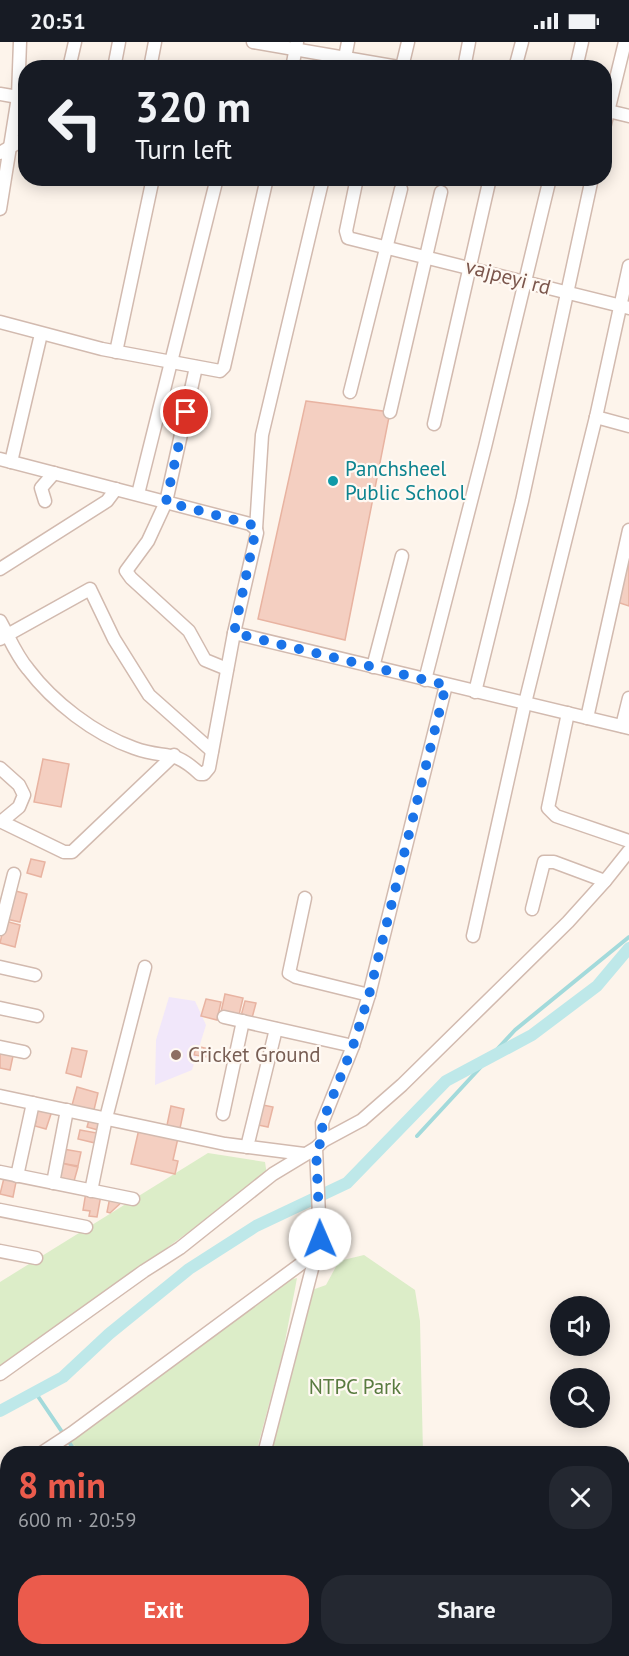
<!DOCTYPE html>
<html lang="en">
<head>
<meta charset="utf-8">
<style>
	body { margin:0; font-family:"PT Sans",sans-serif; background:#242831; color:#f1f3f6; height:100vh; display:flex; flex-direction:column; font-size:22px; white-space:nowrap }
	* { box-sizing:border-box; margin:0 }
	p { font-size:20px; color:#9ea1a6 }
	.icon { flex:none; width:33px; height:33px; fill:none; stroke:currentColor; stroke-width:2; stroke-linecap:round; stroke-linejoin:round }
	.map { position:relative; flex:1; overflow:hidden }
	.sheet { position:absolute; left:0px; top:1404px; width:630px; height:210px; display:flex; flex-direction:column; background:#171b24; border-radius:24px 24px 0 0; box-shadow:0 3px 15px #0003 }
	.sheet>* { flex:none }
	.hud { position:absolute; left:18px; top:18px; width:594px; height:126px; border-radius:24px; box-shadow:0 3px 15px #0003; background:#171b24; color:#f1f3f6; overflow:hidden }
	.fabs { position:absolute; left:550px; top:1254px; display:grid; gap:12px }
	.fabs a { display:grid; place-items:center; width:60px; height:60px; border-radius:50%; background:#171b24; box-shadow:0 3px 15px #0003; font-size:30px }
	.pin { position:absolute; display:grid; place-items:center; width:51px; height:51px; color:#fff; margin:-26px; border:3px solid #fff; border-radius:50%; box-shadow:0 2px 6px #0007 }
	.me { position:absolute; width:66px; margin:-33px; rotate:359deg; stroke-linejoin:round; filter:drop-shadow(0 0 4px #0008) }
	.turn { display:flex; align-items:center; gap:21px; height:126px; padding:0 18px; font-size:27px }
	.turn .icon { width:78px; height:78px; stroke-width:2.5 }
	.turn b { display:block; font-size:42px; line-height:51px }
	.round { display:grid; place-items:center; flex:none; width:63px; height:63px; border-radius:24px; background:#242831 }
	.headline { display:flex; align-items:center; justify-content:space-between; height:102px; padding:0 18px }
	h1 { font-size:36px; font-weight:600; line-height:45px; color:#eb5b4c }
	.cta { display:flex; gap:12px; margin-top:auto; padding:12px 18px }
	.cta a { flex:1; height:69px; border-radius:24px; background:#eb5b4c; color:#fff; font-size:24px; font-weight:600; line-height:69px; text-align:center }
	.cta a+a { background:#242831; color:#f1f3f6 }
	.status { display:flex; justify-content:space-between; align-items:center; height:42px; padding:0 30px; background:#171b24; direction:ltr }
	.status svg { height:16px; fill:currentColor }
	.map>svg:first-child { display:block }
	.residential { fill:#f6e5d9 }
	.education { fill:#f1e7fa }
	.green { fill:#dcedc8 }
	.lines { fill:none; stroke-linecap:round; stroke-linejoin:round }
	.stream { stroke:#a3dadb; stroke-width:4 }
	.canal { stroke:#bee8e9; stroke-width:12 }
	.building { fill:#f4cfc1; stroke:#e8b3a1; stroke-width:1.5 }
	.minor-casing { stroke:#d2baaf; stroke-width:15 }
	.minor { stroke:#fff; stroke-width:12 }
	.route { stroke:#1a73e8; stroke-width:10; stroke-dasharray:0 18 }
	.culture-dot { fill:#0f9aa8; stroke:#fff9f3; stroke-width:2 }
	.education-dot { fill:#8d6e63; stroke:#fff9f3; stroke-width:2 }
	.labels { text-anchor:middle; stroke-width:4.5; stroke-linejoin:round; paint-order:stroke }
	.street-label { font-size:21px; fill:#7b564c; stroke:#fff9f3 }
	.culture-label { font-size:21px; fill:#0d838f; stroke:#fff9f3; text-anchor:start }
	.education-label { font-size:21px; fill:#785e54; stroke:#fff9f3; text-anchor:start }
	.park-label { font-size:21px; fill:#597b40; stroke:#fff9f3 }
</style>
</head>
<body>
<div class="status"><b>20:51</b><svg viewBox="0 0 49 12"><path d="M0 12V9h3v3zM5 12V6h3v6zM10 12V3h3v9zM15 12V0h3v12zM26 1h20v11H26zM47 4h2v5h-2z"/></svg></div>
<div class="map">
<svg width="629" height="1614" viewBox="0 0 629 1614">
	<rect width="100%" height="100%" fill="#fdf4eb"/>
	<g class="residential">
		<polygon points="7,1441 8,1606 208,1607 206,1614 0,1614 0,1445"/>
		<polygon points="623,1601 629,1602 629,1614 223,1614 224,1606 622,1606"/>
	</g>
	<polygon class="education" points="169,955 195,959 206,983 192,1028 155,1043 156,998"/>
	<g class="green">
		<polygon points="208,1111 265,1120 267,1133 0,1327 0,1240"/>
		<polygon points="364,1213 415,1248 420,1279 423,1411 271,1412 312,1248 326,1243 339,1219"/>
		<polygon points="297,1236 283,1310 256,1411 97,1412 67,1401 289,1238"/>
	</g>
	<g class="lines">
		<g class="stream">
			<polyline points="417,1094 515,988 629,895"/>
			<polyline points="35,1350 77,1412"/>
			<polyline points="622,1583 629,1584"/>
		</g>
		<polyline class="canal" points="0,1369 63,1335 109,1292 189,1227 256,1184 347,1141 446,1039 532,993 597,944 629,906"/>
	</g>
	<g class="building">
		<polygon points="306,359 390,370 345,598 258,577"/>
		<polygon points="629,514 629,564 617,560"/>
		<polygon points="43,717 69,722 61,765 34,760"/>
		<polygon points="31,817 45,820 41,835 27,831"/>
		<polygon points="12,848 27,852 20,880 6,877"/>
		<polygon points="5,879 20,883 15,905 0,901"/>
		<polygon points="225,952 243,956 239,973 221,970"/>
		<polygon points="206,957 221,960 217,978 201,974"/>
		<polygon points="245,959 256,961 252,976 241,974"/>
		<polygon points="196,1004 209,1007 207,1015 194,1013"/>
		<polygon points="72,1006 87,1009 81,1035 66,1031"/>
		<polygon points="0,1010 13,1014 10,1028 0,1026"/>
		<polygon points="77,1045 98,1051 93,1072 71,1067"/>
		<polygon points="263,1063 273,1065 268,1085 258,1083"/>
		<polygon points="171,1064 184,1067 179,1091 166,1088"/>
		<polygon points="33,1065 52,1069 46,1087 35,1084 36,1079 30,1078"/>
		<polygon points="89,1078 99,1081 98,1088 87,1085"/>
		<polygon points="139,1087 178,1096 173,1118 178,1119 175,1132 131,1122"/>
		<polygon points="80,1088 97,1091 95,1101 78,1097"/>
		<polygon points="63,1107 81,1110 78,1124 60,1121"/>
		<polygon points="61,1121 78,1125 74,1139 58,1135"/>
		<polygon points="5,1132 17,1135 13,1155 0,1152"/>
		<polygon points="86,1150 101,1153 97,1175 89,1174 90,1169 83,1168"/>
		<polygon points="110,1155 124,1158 110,1171 107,1170"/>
	</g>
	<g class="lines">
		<g class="minor-casing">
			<g id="minor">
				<polyline points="253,0 404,26"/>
				<polyline points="402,25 408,0"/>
				<polyline points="69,26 75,0"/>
				<polyline points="114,26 119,0"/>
				<polyline points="150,26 155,0"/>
				<polyline points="292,26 297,0"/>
				<polyline points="343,26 348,0"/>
				<polyline points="464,26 469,0"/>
				<polyline points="515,26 522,0"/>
				<polyline points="576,26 582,0"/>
				<polyline points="0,52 18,55"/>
				<polyline points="604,68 629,74"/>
				<polyline points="604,86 625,0"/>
				<polyline points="0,111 26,96"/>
				<polyline points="357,136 346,189 348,196 629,266"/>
				<polyline points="0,167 18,55 20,0"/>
				<polyline points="0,280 102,307 220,329 224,325 267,136"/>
				<polyline points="116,310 153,136"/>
				<polyline points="196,325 166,460 148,499 126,529 131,536 189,589 205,618 227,627"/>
				<polyline points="350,350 401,147"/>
				<polyline points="390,370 441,150"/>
				<polyline points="596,375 629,384"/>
				<polyline points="434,382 490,136"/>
				<path d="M0,417L250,482L256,487L257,491L234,591L209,726L204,732H200C171,705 166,718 134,706C94,692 53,660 28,627C16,613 9,595 0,579"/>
				<polyline points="11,420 41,292"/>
				<polyline points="138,452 217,136"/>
				<polyline points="45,459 41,446 54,431"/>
				<polyline points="256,487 262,393 323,136"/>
				<polyline points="0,527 107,459 116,447"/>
				<polyline points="234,591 629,686"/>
				<polyline points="0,597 90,547 114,597 149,653 212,709"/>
				<polyline points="373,625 402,514"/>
				<polyline points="425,638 485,405 550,136"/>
				<polyline points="475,650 522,459 592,136"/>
				<polyline points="568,671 548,766 556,774 629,799"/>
				<polyline points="587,676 629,488"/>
				<polyline points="622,684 629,656"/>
				<polyline points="0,726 19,743 24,753 19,765 2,779"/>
				<polyline points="0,779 64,810 72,810 174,713"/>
				<polyline points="305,856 289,931 296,935 369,953"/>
				<polyline points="532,867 544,820 554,820 605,839"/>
				<polyline points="0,887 14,832"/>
				<polyline points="473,894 525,661 596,375 629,224"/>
				<polyline points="0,925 35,933"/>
				<polyline points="0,966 37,974"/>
				<polyline points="224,975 353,1004"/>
				<polyline points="0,1005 24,1010"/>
				<polyline points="0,1054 225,1102 304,1112"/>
				<polyline points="223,1072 243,979"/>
				<polyline points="323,1099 322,1081 353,1004 369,953 446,643"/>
				<polyline points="247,1105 276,987"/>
				<polyline points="0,1130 133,1157"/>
				<polyline points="17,1134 33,1061"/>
				<polyline points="53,1141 67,1068"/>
				<polyline points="91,1149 106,1076 145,925"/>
				<polyline points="0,1168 86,1185"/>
				<polyline points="0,1209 36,1216"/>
				<polyline points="0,1332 144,1229 180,1206 273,1132 316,1106"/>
				<polyline points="40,1412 72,1391 317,1210"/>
				<polyline points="264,1412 320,1196 316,1106 323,1099 362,1078 402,1043 568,880 605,839 629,809"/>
				<polyline points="0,1435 8,1431"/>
				<polyline points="0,1509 8,1480"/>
				<polyline points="622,1596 629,1597"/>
				<polyline points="56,1614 58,1606"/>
				<polyline points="94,1614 96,1606"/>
				<polyline points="136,1614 138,1606"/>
				<polyline points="217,1614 218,1606"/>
				<polyline points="416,1614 418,1606"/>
				<polyline points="469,1614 471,1606"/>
				<polyline points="530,1614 532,1606"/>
				<polyline points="573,1614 575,1606"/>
				<polyline points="613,1614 615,1606"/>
			</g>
		</g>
		<use href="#minor" class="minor"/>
	</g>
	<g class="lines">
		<polyline class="route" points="186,370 166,460 250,482 256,487 234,591 446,643 369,953 353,1004 322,1081 323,1099 316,1106 320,1197"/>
	</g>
	<circle class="culture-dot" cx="333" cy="439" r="6"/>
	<circle class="education-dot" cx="176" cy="1013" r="6"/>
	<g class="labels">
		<g class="street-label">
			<text transform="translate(508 235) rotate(15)" y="7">vajpeyi rd</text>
		</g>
		<g class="culture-label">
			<text x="345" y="434">Panchsheel<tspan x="345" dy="24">Public School</tspan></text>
		</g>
		<g class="education-label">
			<text x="188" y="1020">Cricket Ground</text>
		</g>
		<g class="park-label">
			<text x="355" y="1352">NTPC Park</text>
		</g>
	</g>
</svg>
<div class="fabs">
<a><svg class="icon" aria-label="sound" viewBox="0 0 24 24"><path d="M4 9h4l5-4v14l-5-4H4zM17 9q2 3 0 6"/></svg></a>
<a><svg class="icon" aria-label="search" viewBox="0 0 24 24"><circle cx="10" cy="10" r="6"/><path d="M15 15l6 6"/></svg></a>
</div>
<div class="pin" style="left:186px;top:370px;background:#d93025"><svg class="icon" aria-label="arrive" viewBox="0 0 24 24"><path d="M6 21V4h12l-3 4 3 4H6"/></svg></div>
<svg class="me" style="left:320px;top:1197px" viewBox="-20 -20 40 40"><circle r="19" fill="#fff"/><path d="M0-13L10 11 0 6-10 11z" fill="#1a73e8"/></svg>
<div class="hud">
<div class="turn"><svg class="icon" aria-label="left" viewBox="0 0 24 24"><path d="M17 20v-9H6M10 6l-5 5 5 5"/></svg><div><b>320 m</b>Turn left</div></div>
</div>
<section class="sheet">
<div class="headline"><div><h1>8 min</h1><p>600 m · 20:59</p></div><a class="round"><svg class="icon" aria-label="close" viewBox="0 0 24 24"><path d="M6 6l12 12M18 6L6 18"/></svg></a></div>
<div class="cta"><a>Exit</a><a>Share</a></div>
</section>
</div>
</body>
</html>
